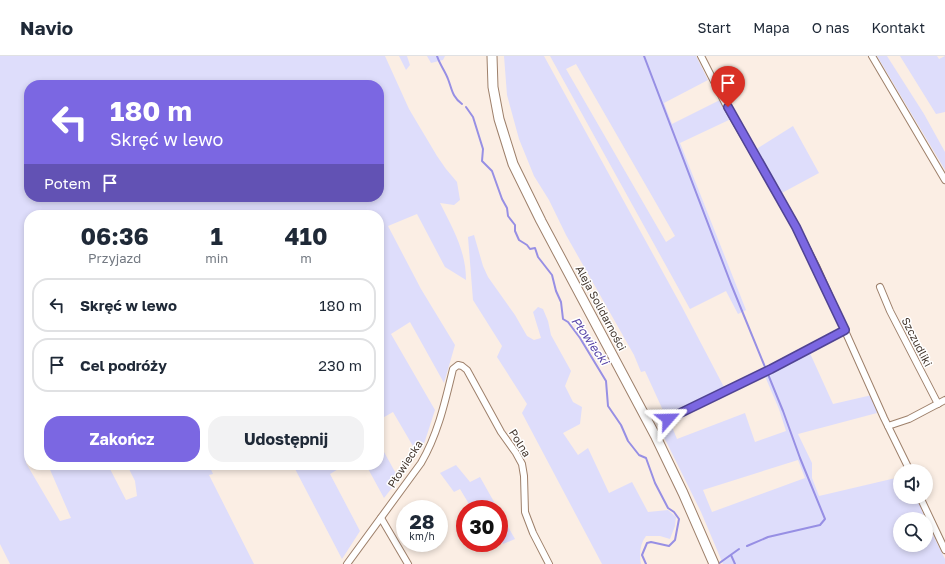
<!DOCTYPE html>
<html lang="pl">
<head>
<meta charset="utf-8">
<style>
	body { margin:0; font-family:"Golos Text",sans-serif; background:#f2f2f3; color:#1f2937; height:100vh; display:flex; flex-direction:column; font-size:15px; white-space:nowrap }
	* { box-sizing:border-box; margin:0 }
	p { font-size:13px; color:#747a83 }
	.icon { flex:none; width:22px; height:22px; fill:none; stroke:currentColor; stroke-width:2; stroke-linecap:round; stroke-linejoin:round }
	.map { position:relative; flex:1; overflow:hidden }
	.drawer { position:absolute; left:24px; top:154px; width:360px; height:260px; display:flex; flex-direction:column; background:#fff; border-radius:16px; box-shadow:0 2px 6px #0003 }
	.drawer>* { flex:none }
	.banner { position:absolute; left:24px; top:24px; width:360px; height:122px; border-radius:16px; box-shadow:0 2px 6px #0003; background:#7b67e2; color:#fff; overflow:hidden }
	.controls { position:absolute; left:893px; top:408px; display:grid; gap:8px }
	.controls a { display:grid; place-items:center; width:40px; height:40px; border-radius:50%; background:#fff; box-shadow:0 2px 6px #0003; font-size:20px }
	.speed { position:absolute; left:396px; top:444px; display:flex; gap:8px; font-size:20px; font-weight:700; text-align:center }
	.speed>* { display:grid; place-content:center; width:52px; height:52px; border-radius:50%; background:#fff; box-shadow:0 2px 6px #0003; line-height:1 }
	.speed small { font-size:10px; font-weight:400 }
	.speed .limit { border:6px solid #d22; background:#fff; color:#111 }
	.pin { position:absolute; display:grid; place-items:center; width:34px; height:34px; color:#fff; margin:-41px -17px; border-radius:50% 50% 50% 0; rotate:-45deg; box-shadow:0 0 4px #0007 }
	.pin .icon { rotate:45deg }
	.me { position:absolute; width:44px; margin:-22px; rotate:65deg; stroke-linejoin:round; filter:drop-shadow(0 0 3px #0008) }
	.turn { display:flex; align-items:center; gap:14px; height:84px; padding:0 20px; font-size:18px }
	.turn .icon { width:52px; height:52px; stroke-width:2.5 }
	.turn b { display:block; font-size:28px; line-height:34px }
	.then { display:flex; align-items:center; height:38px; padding:0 20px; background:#0003; gap:8px; font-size:15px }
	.eta { display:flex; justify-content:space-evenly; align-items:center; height:68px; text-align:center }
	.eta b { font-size:24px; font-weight:700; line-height:28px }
	.button { display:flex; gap:8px; margin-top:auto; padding:8px 20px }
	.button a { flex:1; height:46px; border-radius:16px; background:#7b67e2; color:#fff; font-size:16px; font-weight:700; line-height:46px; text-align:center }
	.button a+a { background:#f2f2f3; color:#1f2937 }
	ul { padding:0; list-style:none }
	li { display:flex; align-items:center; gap:12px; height:54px; margin:0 8px 6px; padding:0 12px; border:2px solid #e0e1e3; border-radius:16px }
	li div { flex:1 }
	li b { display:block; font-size:15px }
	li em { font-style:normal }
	header { display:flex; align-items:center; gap:24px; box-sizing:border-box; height:56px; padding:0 20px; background:#fff; border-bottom:1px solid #e0e1e3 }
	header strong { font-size:19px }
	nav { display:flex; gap:22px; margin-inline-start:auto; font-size:14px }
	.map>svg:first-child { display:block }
	.green { fill:#deddfb; fill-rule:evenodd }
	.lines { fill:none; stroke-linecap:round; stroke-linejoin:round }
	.stream { stroke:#978fe4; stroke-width:2 }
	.street-casing { stroke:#9e806b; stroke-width:8 }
	.secondary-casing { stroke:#9e806b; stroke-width:11 }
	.street { stroke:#fff; stroke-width:6 }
	.secondary { stroke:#fff; stroke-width:9 }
	.route-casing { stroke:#504393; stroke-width:10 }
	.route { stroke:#7b67e2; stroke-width:7 }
	.labels { text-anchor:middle; stroke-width:3; stroke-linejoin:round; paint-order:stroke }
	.street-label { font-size:11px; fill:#43362d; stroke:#fff }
	.water-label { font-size:12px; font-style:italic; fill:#5543a6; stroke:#fff }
</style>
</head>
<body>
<header>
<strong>Navio</strong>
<nav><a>Start</a><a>Mapa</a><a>O nas</a><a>Kontakt</a></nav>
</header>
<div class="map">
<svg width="945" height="508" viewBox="0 0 945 508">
	<rect width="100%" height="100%" fill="#fbeee4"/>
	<g class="green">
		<path d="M0,0H385L409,53L437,100L446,113L457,126L460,144L454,149L440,147C453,173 466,195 466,224L445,211L417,158L388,170L421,233L455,289L444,327L410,266L391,278L435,354L423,391L417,397L393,356L379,364V159H29V395L27,399L26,407L60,465L71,462L48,409H108L126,444L137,440L135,425L127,409H209L213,418L209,419L254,508H10L0,488ZM29,29H379V141H29Z"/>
		<polygon points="399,0 407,0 410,9 406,14"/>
		<polygon points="427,0 445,0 443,4 431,7"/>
		<path d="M504,0H544L682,251L725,333L666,361L670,366L677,383L745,357L755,386L786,375L779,353L764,318L809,295L833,348L872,339L877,357L798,378L812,407V422L819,440L900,421V441H917L925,463H900V489H926V465L945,503V508H723L701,456L658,369L666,361L645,315L641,316L634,299L566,179L549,144L534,120L519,83L507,39ZM798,404L805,422L712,456L703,434Z"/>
		<path d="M550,0H696L708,24L664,47L672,68L720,44L731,63L680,87L746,254L738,258L726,235L690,253ZM576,8L675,180L666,186L566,13Z"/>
		<polygon points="877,0 887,0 924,58 945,96 945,114"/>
		<polygon points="900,0 937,0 939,3 945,0 945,56 936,58"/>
		<polygon points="793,70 819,117 780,138 755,94"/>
		<path d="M474,179L483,210L488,221L515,259L527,280L534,284L541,282L533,256L538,251L543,253L548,265L551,279L571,315L565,330L573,346L582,351L580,368L563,377L578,399L588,392L609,437L632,426L648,456L668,454L676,461L675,470L670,483L660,480H646C640,488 639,498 641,508H602L522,357L527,348L497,301L502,290L473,244L468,181Z"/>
		<polygon points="379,387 399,423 384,442 366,409 379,409"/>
		<polygon points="293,409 345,409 330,418 360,475 342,503"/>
		<polygon points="456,409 470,426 480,421 498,453 472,453 460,433 454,436 440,417"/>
		<polygon points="499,455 515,483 503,488 499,481"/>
	</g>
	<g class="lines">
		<g class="stream">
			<path d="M437,0C440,9 445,15 448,23C452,33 452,41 462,48"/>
			<polyline points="644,0 731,228 783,355 800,402 825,463 820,469 768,481 747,490"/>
			<polyline points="466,51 473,61 483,93 482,105 492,115 502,143 507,152 508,160 515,169 515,175 519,184 527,189 530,193 535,192 538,201 552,219 556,235 561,246 563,263 568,266 580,282 606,325 608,350 621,369 628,385 639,399 646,402 655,427 668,452 674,456 679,463 675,484 669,490 651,486 647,487 642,499 646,508"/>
			<polyline points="731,499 735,508"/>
			<polyline points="718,508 739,493"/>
		</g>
		<g class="street-casing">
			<g id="street">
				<polyline points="701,0 727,51 790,160 816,210 884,362 910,415"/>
				<polyline points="872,0 945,124"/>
				<polyline points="880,231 890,255 938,348"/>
				<polyline points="667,363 771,313 845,274"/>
				<polyline points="888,370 909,363 945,344"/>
				<polyline points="920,441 945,494"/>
				<polyline points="381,462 408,508"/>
				<path d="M347,508L421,407C438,378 445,346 453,313L458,309L462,310L467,314L501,376L516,397L522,408L524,420L525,456L533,477L549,508"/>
			</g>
		</g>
		<g class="secondary-casing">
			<polyline id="secondary" points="492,0 493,31 499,63 513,108 541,165 656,381 683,437 714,508"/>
		</g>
		<use href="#street" class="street"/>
		<use href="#secondary" class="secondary"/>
	</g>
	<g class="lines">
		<g class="route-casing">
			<polyline id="route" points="668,363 771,313 845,274 796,171 728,51"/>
		</g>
		<use href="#route" class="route"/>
	</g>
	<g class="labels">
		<g class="street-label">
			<text transform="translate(601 252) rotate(62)" y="4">Aleja Solidarności</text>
			<text transform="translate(917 286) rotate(63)" y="4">Szczudliki</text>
			<text transform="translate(520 387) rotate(58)" y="4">Polna</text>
			<text transform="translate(405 408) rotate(-57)" y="4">Płowiecka</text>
		</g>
		<g class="water-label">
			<text transform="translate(590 285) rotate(55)" y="4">Płowiecki</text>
		</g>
	</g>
</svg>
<div class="controls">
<a><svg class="icon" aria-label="sound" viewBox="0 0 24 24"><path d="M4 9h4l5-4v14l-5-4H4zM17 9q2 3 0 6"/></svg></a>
<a><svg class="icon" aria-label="search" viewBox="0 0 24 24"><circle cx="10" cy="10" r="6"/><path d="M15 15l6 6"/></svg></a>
</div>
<div class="speed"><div>28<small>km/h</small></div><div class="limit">30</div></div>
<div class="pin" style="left:728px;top:51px;background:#d93025"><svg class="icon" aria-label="arrive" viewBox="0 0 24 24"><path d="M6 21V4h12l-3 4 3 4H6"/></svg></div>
<svg class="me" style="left:668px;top:363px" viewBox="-20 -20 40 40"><path d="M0-17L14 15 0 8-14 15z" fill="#7b67e2" stroke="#fff" stroke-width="4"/></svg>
<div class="banner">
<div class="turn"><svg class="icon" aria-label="left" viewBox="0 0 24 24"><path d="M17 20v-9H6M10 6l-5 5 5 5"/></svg><div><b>180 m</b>Skręć w lewo</div></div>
<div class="then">Potem<svg class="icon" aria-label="arrive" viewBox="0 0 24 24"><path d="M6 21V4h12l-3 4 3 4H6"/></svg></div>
</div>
<section class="drawer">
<div class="eta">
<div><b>06:36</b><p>Przyjazd</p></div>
<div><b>1</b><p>min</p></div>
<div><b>410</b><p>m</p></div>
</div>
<ul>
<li><svg class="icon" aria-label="left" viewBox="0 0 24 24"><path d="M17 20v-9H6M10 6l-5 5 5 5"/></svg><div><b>Skręć w lewo</b></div><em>180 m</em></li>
<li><svg class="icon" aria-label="arrive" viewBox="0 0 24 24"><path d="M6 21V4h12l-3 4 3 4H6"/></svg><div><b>Cel podróży</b></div><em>230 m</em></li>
</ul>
<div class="button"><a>Zakończ</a><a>Udostępnij</a></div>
</section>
</div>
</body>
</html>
